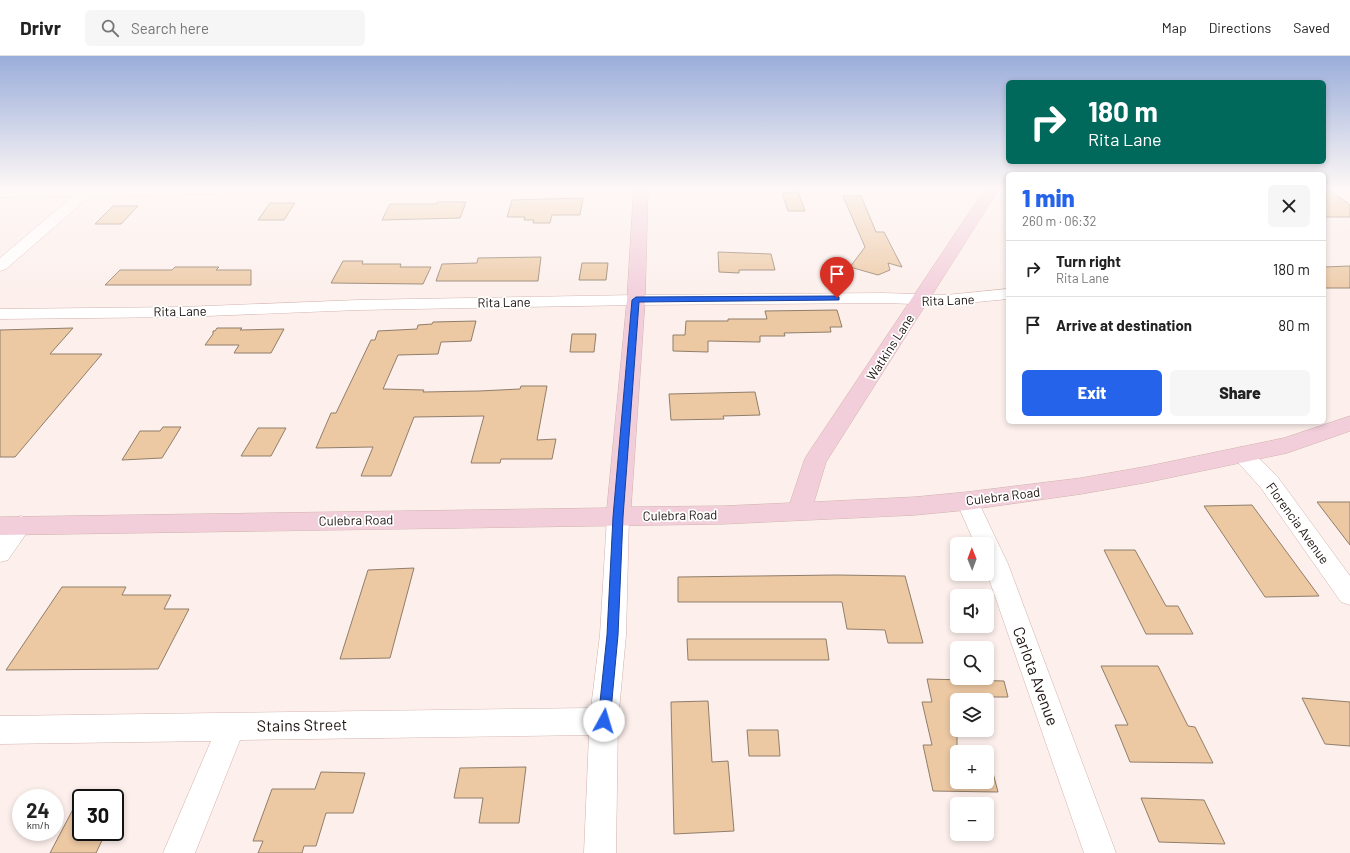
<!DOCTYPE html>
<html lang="en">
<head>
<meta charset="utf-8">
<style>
	body { margin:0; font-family:Barlow,sans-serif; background:#f6f6f6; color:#222; height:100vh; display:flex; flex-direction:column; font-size:15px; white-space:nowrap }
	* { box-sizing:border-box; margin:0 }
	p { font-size:13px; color:#767676 }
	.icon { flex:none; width:22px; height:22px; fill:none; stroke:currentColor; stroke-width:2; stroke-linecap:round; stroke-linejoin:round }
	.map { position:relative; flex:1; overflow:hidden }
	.details { position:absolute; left:1006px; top:116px; width:320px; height:252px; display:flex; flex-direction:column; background:#fff; border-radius:6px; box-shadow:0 2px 6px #0003 }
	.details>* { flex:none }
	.guide { position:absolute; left:1006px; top:24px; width:320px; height:84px; border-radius:6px; box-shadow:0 2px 6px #0003; background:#00695c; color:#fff; overflow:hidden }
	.needle { width:26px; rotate:359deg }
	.tools { position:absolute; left:950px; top:481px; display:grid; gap:8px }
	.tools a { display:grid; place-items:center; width:44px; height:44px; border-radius:6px; background:#fff; box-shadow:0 2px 6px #0003; font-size:20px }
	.speed { position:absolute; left:12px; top:733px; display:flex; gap:8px; font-size:20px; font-weight:700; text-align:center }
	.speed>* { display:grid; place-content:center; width:52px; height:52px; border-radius:50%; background:#fff; box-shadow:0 2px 6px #0003; line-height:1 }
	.speed small { font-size:10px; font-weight:400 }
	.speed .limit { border:2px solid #111; border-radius:6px; background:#fff; color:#111 }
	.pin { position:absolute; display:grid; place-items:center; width:34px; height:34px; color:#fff; margin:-41px -17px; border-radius:50% 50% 50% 0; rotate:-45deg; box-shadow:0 0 4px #0007 }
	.pin .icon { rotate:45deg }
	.me { position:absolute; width:44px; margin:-22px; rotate:6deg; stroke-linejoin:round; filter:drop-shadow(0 0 3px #0008) }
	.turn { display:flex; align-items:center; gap:14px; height:84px; padding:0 16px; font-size:18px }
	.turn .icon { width:52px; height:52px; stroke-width:2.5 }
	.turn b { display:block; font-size:28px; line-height:34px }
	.round { display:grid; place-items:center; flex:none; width:42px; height:42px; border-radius:6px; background:#f6f6f6 }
	.head { display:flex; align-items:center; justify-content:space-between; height:68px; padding:0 16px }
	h1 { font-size:24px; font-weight:800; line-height:30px; color:#2563eb }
	.cta { display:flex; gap:8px; margin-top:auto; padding:8px 16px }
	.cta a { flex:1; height:46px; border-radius:6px; background:#2563eb; color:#fff; font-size:16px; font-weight:800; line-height:46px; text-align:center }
	.cta a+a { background:#f6f6f6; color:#222 }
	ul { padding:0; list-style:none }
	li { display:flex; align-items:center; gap:12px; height:56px; padding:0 16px; border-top:1px solid #e0e0e0 }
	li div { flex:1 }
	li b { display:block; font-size:15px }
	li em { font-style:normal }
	header { display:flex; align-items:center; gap:24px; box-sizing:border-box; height:56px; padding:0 20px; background:#fff; border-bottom:1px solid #e0e0e0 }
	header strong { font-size:19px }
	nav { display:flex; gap:22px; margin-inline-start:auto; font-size:14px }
	.search { width:280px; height:36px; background:#f6f6f6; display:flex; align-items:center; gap:10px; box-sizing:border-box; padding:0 14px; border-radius:6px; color:#767676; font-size:15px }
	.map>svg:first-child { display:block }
	.building { fill:#ecc8a3; stroke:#917e6a; fill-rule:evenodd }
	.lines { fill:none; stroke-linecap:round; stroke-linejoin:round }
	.street-casing { stroke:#d1b3ac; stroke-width:1 }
	.secondary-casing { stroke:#d1b3ac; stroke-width:1 }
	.street { fill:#fff; fill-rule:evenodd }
	.secondary { fill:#f2cedb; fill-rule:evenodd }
	.route { fill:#2563eb; stroke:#184099 }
	.labels { text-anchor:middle; stroke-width:3.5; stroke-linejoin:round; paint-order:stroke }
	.street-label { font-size:13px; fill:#1c120f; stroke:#fff }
	.near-street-label { font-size:16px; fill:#1c120f; stroke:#fff }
</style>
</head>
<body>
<header>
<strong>Drivr</strong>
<div class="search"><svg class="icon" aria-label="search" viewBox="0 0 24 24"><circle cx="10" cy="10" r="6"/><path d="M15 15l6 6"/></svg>Search here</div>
<nav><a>Map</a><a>Directions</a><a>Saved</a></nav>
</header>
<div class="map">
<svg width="1350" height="797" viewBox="0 0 1350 797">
	<rect width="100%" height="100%" fill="#fcefec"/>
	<g class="building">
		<polygon points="1324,133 1328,133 1350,149 1350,161 1324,161"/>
		<polygon points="798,136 805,155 788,155 782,137"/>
		<polygon points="843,140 861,140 876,176 884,176 902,211 888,207 890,214 878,219 850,211 865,191"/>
		<polygon points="583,142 580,159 552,159 550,167 533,167 534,164 524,164 525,161 507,161 512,144"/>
		<polygon points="437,146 466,146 460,162 382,164 390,148 437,148"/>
		<polygon points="270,147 295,147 284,164 258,164"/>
		<polygon points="113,150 138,150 121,168 95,168"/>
		<polygon points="718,196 771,198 775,214 739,214 739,217 719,216"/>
		<polygon points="541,201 538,225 436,225 442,208 477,207 478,202"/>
		<polygon points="343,205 363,205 362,208 401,208 400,211 431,211 423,228 331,227"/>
		<polygon points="582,207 608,207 606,224 579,224"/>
		<polygon points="1350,210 1350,232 1324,232 1324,211"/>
		<polygon points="175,211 219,211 216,214 251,214 251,229 105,229 120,214 172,214"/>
		<polygon points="837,254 842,271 830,271 831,276 784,277 785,280 760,280 760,286 708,285 708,296 673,295 673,279 685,279 686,265 728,265 728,263 767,263 765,255"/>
		<polygon points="476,265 471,285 441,286 438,298 398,299 383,333 424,334 423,336 479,335 520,333 521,330 547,330 537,384 556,383 552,403 501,403 500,407 471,407 484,360 414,361 391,420 361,420 373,391 316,392 331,357 336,357 371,284 375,284 378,275 417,273 418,269 432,268 433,266"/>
		<polygon points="73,272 50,298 102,298 15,401 0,401 0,274"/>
		<polygon points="217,272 242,272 240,274 284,273 271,297 234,297 239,289 205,289 213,278 213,275 215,275"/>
		<polygon points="572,278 596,278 594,296 570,296"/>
		<polygon points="755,336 760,359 723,360 724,363 671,364 669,338"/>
		<polygon points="163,371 181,371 162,402 122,404 140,375 160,375"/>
		<polygon points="258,372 286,372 271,400 241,400"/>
		<polygon points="1317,446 1350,446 1350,489"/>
		<polygon points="1252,449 1319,540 1265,541 1204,450"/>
		<polygon points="1104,494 1135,494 1166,550 1178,550 1193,578 1146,578"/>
		<polygon points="414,512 390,602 340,603 368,514"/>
		<polygon points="837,519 905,520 923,587 888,587 885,574 847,573 842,546 678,546 678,521"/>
		<polygon points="62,531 126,531 122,539 171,539 164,553 189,553 158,613 6,614"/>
		<polygon points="687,583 826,583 829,604 688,604"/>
		<polygon points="1101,610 1158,610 1188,670 1195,671 1213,707 1130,706 1115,669 1128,669"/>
		<path d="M927,623L1004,625L1008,641H977L978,644H957V690H986L998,736L933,735L923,689H932L922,646H932ZM957,696H987V726H957Z"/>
		<polygon points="1302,642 1350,646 1350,690 1325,688"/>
		<polygon points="708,645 712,706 728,705 734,775 674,778 671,646"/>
		<polygon points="747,674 778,674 780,700 749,700"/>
		<polygon points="526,711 519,767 479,767 483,742 454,742 460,712"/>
		<polygon points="321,716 365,717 353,757 326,757 316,790 304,790 302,797 258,797 263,785 253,785 272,733 315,733"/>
		<polygon points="81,738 81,776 106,776 96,797 50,797"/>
		<polygon points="1141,742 1204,744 1225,788 1159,786"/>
	</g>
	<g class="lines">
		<g class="street-casing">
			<g id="street">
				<polygon points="0,133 277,133 275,136 270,137 90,140 6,213 0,215 0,202 73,140 0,141"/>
				<polygon points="1008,233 1008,243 946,249 883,247 636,249 358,254 182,261 0,263 0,253 182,251 358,244 636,239 883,237 946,239"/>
				<polygon points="1242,391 1249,393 1277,420 1350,520 1350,549 1341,546 1261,432 1235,403 1232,398 1235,393"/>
				<polygon points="967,437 975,439 1008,508 1116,797 1084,797 987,517 987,488 975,488 956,445 959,439"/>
				<polygon points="618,452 626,455 629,461 626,579 618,665 616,797 584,797 589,679 240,684 195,797 163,797 211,685 0,688 0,660 591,652 600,579 607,461 610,455"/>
				<polygon points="21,460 29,463 32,469 8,504 0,506 0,479 13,463"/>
			</g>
		</g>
		<g class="secondary-casing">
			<polygon id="secondary" points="634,133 648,133 645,244 631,451 723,450 790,447 804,405 807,399 985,133 999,133 826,406 814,446 915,441 967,436 1081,422 1149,410 1284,382 1350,360 1350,375 1287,397 1149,426 1081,438 967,454 915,459 723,468 0,479 0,461 607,452 627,244"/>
		</g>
		<use href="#street" class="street"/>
		<use href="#secondary" class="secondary"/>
	</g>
	<linearGradient id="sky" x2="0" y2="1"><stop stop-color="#9aadda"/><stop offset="0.54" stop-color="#fef8f6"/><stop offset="1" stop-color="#fef8f6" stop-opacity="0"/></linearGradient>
	<rect width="1350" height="245" fill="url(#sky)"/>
	<polygon class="route" points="837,240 839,241 839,244 639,246 623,461 618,579 610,665 609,669 604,671 600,669 598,665 607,579 613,461 632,244 636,241"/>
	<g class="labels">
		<g class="street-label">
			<text transform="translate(948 244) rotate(-2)" y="5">Rita Lane</text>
			<text transform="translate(504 246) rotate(-1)" y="5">Rita Lane</text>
			<text transform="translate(180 255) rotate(-1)" y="5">Rita Lane</text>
			<text transform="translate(890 291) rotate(-57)" y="5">Watkins Lane</text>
			<text transform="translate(1003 440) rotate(-7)" y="5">Culebra Road</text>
			<text transform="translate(680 459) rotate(-1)" y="5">Culebra Road</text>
			<text transform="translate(356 464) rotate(-1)" y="5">Culebra Road</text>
			<text transform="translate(1298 467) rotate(54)" y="5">Florencia Avenue</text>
		</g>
		<g class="near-street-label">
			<text transform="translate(1036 620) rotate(70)" y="6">Carlota Avenue</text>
			<text transform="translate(302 669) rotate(-1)" y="6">Stains Street</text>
		</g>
	</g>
</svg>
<div class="tools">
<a><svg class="needle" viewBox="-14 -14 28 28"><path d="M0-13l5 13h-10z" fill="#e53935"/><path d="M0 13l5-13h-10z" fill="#767676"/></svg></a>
<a><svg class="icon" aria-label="sound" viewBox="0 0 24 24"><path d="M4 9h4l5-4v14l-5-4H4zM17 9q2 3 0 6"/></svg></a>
<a><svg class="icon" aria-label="search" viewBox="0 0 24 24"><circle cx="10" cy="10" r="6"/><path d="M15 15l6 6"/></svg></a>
<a><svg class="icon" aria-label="layers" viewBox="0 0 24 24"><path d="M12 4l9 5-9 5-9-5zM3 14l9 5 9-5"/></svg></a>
<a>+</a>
<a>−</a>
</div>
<div class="speed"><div>24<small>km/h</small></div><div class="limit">30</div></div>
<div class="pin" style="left:837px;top:242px;background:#d93025"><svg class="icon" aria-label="arrive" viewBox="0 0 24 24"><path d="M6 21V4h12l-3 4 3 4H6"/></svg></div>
<svg class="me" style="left:604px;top:665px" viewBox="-20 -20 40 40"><circle r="19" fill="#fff"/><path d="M0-13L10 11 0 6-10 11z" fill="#2563eb"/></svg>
<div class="guide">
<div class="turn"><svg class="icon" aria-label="right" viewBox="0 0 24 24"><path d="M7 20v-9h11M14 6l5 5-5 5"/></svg><div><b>180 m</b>Rita Lane</div></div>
</div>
<section class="details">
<div class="head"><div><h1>1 min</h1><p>260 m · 06:32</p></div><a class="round"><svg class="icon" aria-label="close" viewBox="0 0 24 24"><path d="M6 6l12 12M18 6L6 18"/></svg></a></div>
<ul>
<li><svg class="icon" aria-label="right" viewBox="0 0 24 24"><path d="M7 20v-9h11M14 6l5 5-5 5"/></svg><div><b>Turn right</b><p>Rita Lane</p></div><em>180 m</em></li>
<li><svg class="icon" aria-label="arrive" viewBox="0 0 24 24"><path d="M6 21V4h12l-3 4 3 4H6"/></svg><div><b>Arrive at destination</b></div><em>80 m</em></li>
</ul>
<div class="cta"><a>Exit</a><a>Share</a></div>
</section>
</div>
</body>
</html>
